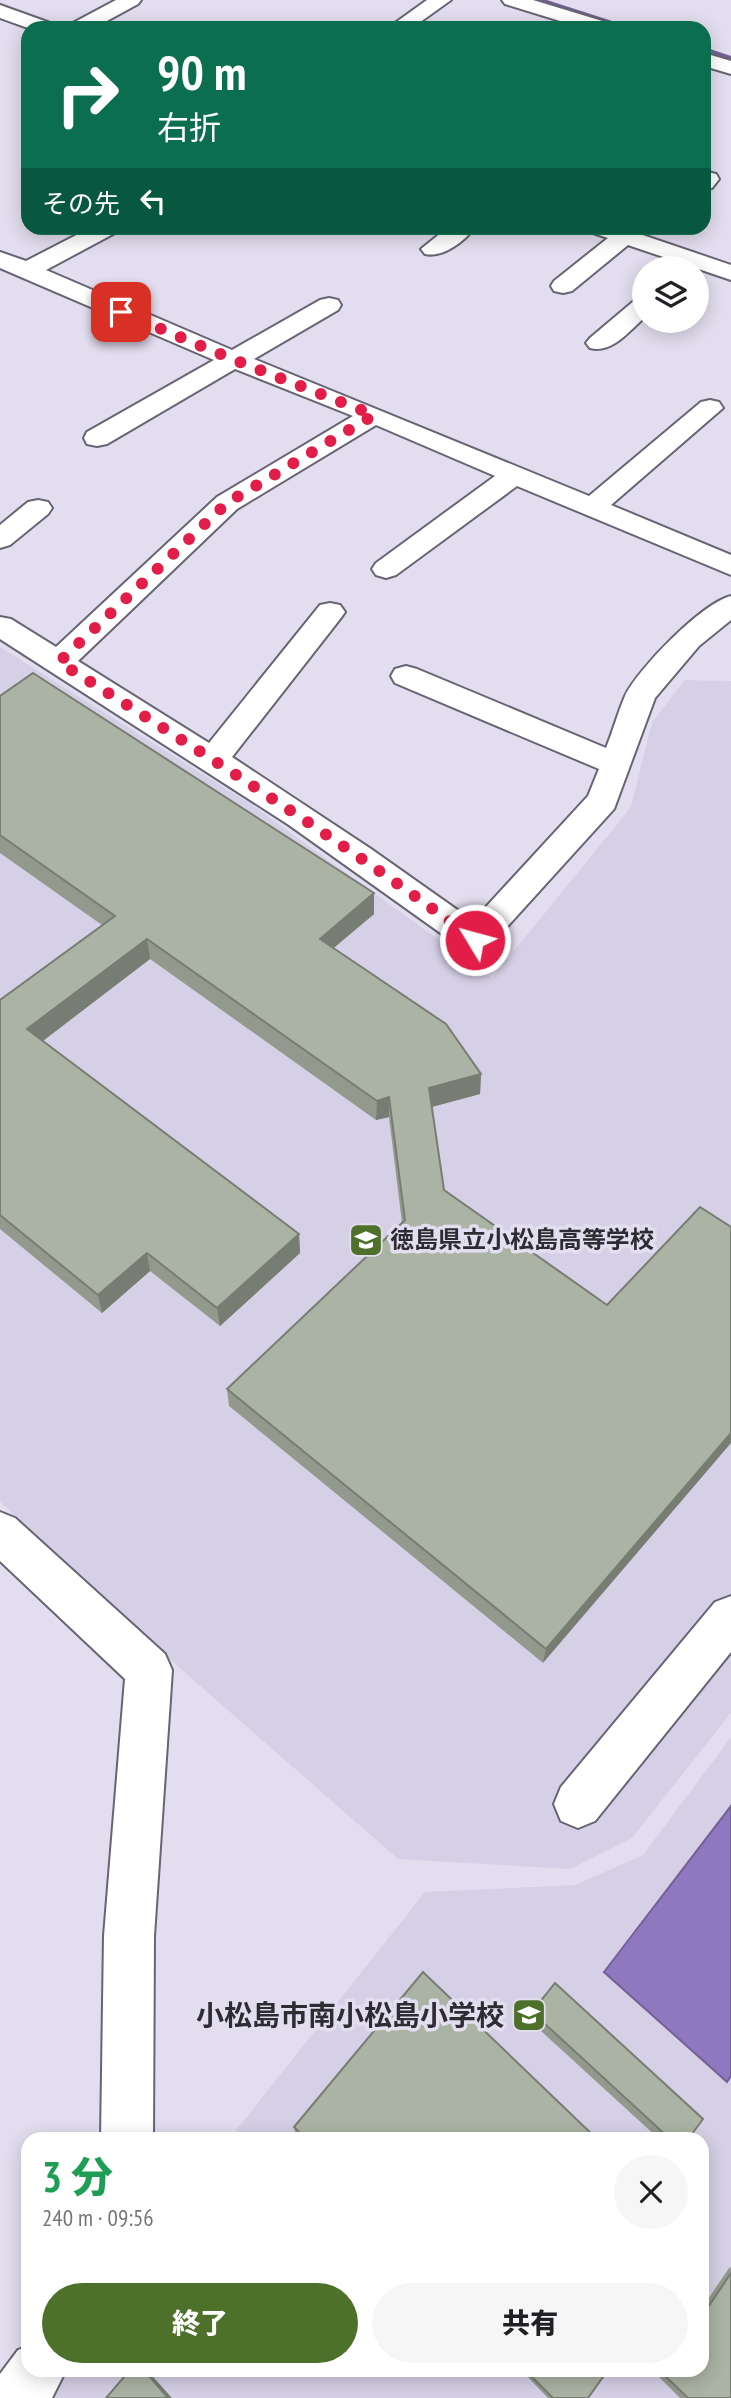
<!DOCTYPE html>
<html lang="ja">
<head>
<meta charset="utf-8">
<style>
	body { margin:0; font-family:"PT Sans Narrow","Noto Sans JP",sans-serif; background:#f6f6f6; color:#202124; height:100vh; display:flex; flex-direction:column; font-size:26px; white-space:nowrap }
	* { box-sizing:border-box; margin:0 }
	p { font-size:23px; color:#757577 }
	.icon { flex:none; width:38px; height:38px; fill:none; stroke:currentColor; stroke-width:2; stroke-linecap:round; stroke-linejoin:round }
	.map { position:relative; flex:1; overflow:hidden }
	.details { position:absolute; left:21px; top:2132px; width:688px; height:245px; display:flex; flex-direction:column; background:#fff; border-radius:21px; box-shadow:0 4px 18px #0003 }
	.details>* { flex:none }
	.guide { position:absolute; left:21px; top:21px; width:690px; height:214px; border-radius:21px; box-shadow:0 4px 18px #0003; background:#0b6e4f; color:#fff; overflow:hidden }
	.controls { position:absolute; left:632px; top:256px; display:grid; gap:14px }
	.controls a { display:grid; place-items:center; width:77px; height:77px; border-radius:50%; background:#fff; box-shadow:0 4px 18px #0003; font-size:35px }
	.pin { position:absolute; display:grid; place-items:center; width:60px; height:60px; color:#fff; margin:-30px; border-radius:14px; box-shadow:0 4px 10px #0006 }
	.me { position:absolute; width:77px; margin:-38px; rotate:307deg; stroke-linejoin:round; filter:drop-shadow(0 0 5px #0008) }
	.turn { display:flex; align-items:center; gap:24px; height:147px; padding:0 21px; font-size:32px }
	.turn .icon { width:91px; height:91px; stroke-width:2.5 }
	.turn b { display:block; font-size:49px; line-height:60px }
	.then { display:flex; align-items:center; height:66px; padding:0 21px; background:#0003; gap:14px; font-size:26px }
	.round { display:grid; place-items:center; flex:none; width:74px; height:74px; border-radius:37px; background:#f6f6f6 }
	.headline { display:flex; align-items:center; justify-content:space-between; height:119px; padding:0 21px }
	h1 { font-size:42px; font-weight:800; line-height:52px; color:#1e9e55 }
	.primary-button { display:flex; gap:14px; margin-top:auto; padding:14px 21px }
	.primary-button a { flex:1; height:80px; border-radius:42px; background:#4d712b; color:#fff; font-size:28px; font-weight:800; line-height:80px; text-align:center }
	.primary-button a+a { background:#f6f6f6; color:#202124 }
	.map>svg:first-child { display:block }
	.built { fill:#d6d0e6 }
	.water { fill:#9078c0; stroke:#736196; stroke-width:2 }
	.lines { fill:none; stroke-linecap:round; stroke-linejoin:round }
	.stream { fill:#736196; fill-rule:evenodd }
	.minor-casing { stroke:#686473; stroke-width:4 }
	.minor { fill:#fff; fill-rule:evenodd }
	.wall { fill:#939a8d }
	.shaded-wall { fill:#787d73 }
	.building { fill:#abb3a4; stroke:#787d73; stroke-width:2 }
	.route { stroke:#e11d48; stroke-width:12; stroke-dasharray:0 21.6 }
	.labels { text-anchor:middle; stroke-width:7; stroke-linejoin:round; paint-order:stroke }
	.poi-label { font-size:24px; font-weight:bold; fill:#2e2c33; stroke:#e3deef; text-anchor:start }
	.near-poi-label { font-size:28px; font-weight:bold; fill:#2e2c33; stroke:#e3deef; text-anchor:end }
</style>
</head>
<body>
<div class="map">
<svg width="731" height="2398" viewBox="0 0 731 2398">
	<rect width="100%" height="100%" fill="#e3deef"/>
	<g class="built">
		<polygon points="0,647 252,805 492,978 631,807 652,722 685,680 731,681 731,1713 632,1838 570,1869 398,1859 150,1642 0,1502"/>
		<polygon points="731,1737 731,2398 49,2398 72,2370 702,2370 702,2138 230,2138 425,1892 575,1885 643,1855"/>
	</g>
	<polygon class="water" points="731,1806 731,2076 727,2082 604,1972"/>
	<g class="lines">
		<g class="stream">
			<polygon points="534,0 547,0 634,28 621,28"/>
			<polygon points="704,47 731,56 731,62 704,53"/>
		</g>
		<g class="minor-casing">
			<g id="minor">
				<polygon points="116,0 141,0 138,4 94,28 68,28 71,24"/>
				<polygon points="427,0 451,0 412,28 388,28"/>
				<polygon points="502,0 533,0 612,24 615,28 583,28 505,4"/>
				<polygon points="0,5 53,24 56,28 28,28 0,18"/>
				<polygon points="704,53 731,61 731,74 704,66"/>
				<polygon points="708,172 716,174 719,179 712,188 704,190 704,173"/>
				<path d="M90,228H119L115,233L46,270L232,350L320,300L329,298L338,300L341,305L338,310L254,359L589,496L701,402L710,400L719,402L723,408L611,505L731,555V575L517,486L396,575L386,578L376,575L372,569L376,563L495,476L376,425L237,509L78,661L209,743L320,605L330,603L340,605L345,612L340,619L232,757L371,849L473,921L588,796L599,769L395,683L391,676L395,669L406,666L417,669L606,748C613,731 618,712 625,696C638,669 702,603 731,596V620L699,646L655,698L614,809L487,949L475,953L463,949L289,825L0,639V617L11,619L56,647L217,497L353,416L235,369L107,444L97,446L87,444L84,438L87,432L214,360L0,268V252L26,261Z"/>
				<path d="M447,228H474C464,242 442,258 425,254L421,249Z"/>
				<polygon points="590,228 622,228 731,265 731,280 628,245 572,291 563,293 554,291 551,286 554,281 608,238 593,233"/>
				<path d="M644,298V318C629,331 612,354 590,348L586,343L590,338L635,300Z"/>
				<polygon points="38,500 48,502 52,508 48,514 10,545 0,548 0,525 28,502"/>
				<polygon points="0,1512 15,1518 165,1654 172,1670 154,1936 153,2138 101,2138 104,1936 125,1679 0,1561"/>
				<polygon points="731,1596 731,1652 595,1821 578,1828 561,1821 554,1804 561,1787 715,1602"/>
				<polygon points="28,2346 28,2370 66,2370 52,2398 0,2398 0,2374 18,2350"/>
			</g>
		</g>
		<use href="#minor" class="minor"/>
	</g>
	<g class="wall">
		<polygon points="0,696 374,914 334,948 481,1074 480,1094 431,1107 444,1190 607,1305 700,1207 543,1663 229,1406 227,1389 402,1223 389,1117 376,1120 150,959 43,1041 299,1234 300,1253 220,1326 150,1271 102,1313 0,1229 0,1000 102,925 0,853"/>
		<polygon points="532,2012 689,2138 658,2138 529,2020"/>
		<polygon points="294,2127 596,2138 301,2138 295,2132"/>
		<polygon points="731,2267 731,2398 680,2398 657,2375 660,2370 702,2370 702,2308 729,2268"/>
		<polygon points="521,2370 608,2370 588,2398 548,2398"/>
	</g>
	<g class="shaded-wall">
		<polygon points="374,893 374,914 320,959 320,939"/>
		<polygon points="147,939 150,959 32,1049 27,1029"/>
		<polygon points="481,1074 480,1094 428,1108 429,1088"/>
		<polygon points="389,1097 389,1117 376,1120 377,1101"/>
		<polygon points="299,1234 300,1253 220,1326 217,1308"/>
		<polygon points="147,1253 150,1271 102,1313 98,1295"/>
		<polygon points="731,1433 731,1443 543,1663 546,1649"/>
		<polygon points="144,2370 147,2370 172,2398 168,2398"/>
	</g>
	<g class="building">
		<polygon points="33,673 374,893 320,939 446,1024 481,1074 429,1088 444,1190 607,1305 700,1207 731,1227 731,1433 546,1649 227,1389 405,1220 389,1097 377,1101 147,939 27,1029 299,1234 217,1308 147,1253 98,1295 0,1215 0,1000 115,916 0,835 0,696"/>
		<polygon points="423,1972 596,2138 305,2138 294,2127"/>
		<polygon points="555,1983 703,2119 689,2138 669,2138 532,2012"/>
		<polygon points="731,2273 731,2398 688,2398 663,2374 666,2370 702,2370 702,2316"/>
		<polygon points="130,2370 144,2370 168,2398 106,2398"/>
		<polygon points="525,2370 608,2370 588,2398 553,2398"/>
	</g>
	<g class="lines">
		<path class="route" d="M121,312L232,359L374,415L227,503L59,662C200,751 341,840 475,940"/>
	</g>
	<defs>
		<g id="school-square" transform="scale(1.75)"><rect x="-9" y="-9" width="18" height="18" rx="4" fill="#4d712b" stroke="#e3deef"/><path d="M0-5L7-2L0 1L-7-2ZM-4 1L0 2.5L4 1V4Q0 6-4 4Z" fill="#fff"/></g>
	</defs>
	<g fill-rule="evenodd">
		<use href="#school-square" x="366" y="1240"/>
		<use href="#school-square" x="529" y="2015"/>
	</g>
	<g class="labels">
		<g class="poi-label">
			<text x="390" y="1248">徳島県立小松島高等学校</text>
		</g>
		<g class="near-poi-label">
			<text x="504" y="2025">小松島市南小松島小学校</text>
		</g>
	</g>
</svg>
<div class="controls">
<a><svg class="icon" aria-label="layers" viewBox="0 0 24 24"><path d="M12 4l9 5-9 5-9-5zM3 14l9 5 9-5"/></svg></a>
</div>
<div class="pin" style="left:121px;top:312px;background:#d93025"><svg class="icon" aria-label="arrive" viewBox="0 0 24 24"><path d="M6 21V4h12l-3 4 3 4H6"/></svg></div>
<svg class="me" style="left:475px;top:940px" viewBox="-20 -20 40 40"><circle r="17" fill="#e11d48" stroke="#fff" stroke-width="3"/><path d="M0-11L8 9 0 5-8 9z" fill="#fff"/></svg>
<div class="guide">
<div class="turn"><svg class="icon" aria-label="right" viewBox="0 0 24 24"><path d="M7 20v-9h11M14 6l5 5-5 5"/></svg><div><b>90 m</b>右折</div></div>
<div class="then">その先<svg class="icon" aria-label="left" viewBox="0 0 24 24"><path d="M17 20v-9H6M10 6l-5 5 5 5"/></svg></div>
</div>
<section class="details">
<div class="headline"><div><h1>3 分</h1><p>240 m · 09:56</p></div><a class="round"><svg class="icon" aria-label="close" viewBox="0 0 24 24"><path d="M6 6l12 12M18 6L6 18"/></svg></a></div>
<div class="primary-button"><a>終了</a><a>共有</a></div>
</section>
</div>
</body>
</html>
